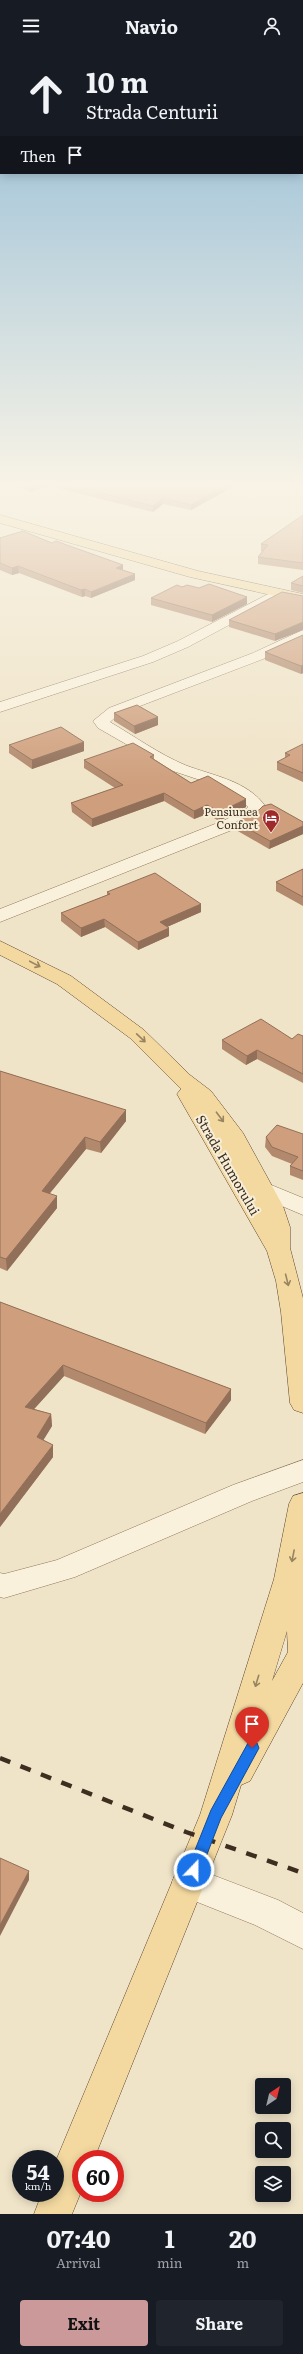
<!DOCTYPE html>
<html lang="en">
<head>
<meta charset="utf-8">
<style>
	body { margin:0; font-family:Literata,serif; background:#20242c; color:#f1f3f6; height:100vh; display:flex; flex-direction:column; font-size:15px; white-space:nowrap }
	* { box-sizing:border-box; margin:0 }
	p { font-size:13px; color:#9ea1a6 }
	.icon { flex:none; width:22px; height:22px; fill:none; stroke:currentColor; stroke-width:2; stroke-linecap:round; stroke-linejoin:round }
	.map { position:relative; height:2162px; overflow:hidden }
	.drawer { display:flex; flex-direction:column; background:#171b24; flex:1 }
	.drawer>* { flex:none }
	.guide { position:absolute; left:0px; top:0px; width:303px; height:122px; box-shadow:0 2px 10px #0003; background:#171b24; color:#f1f3f6; overflow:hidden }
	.needle { width:26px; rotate:35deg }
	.tools { position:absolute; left:255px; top:2026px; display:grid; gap:8px }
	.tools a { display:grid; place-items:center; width:36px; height:36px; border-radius:4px; background:#171b24; box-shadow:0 2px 10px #0003; font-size:20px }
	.speed { position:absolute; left:12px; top:2098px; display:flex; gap:8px; font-size:20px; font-weight:700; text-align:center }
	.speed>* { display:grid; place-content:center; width:52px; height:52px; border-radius:50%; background:#171b24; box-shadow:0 2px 10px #0003; line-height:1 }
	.speed small { font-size:10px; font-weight:400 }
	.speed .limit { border:6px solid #d22; background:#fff; color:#111 }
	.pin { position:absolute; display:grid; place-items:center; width:34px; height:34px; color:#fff; margin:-41px -17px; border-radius:50% 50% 50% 0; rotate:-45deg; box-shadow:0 0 4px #0007 }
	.pin .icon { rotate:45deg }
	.me { position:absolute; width:44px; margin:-22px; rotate:22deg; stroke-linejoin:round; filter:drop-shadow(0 0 3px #0008) }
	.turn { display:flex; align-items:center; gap:14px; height:84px; padding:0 20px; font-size:18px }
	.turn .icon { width:52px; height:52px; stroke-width:2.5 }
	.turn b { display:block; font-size:28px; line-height:34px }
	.then { display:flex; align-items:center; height:38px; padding:0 20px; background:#0003; gap:8px; font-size:15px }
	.eta { display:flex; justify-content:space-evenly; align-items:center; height:68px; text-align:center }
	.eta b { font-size:24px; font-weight:700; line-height:28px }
	.button { display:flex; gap:8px; margin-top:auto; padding:8px 20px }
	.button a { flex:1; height:46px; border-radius:4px; background:#cc999b; color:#111; font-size:16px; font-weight:700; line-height:46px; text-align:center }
	.button a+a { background:#20242c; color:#f1f3f6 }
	header { display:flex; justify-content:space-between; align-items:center; height:52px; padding:0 20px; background:#171b24; font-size:18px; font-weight:700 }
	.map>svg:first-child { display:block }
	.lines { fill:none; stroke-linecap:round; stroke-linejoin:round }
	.minor-casing { stroke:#8d765c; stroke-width:1 }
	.major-casing { stroke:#5b4430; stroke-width:1 }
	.minor { fill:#faf1dc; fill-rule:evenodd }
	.major { fill:#f3d9a0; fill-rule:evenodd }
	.rail { stroke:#3d2e20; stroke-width:4.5; stroke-dasharray:11 11; stroke-linecap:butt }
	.wall { fill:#b2896c }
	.shaded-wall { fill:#916f58 }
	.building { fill:#cf9f7d; stroke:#916f58 }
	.oneway { stroke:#988460 }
	.route { fill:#1a73e8; stroke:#114b97 }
	.labels { text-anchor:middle; stroke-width:4; stroke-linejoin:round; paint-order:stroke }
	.far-poi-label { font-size:11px; fill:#3d2e20; stroke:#f7eed8; text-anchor:end }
	.street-label { font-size:13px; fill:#3d2e20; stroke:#f7eed8 }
</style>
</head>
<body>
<header><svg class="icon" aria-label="menu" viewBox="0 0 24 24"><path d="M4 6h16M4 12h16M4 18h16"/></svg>Navio<svg class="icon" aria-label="person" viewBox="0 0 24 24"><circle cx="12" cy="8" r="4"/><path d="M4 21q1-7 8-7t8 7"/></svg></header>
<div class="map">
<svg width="303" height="2162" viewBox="0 0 303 2162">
	<rect width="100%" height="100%" fill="#f0e4c8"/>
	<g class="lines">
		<g class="minor-casing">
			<g id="minor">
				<polygon points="278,537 283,538 285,541 283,544 188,595 153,610 0,660 0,650 143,604 178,589"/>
				<path d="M303,578V588L263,607L119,662L110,670C134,684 159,702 185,713C213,724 247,728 266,755L258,765L237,776L0,870V857L225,768L246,757L248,755L245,752L209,731L173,719L98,676L93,669L109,656L253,601Z"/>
				<polygon points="264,1130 303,1146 303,1163 256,1143 253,1138 256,1133"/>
				<polygon points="303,1408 303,1430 252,1449 75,1525 4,1546 0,1545 0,1521 4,1522 57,1508 233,1433"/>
				<polygon points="189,1814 278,1848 303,1861 303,1897 255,1873 177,1842 172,1830 177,1818"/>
			</g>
		</g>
		<g class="major-casing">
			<g id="major">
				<polygon points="0,463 198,519 303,542 303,550 190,525 0,471"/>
				<polygon points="0,889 71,924 144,978 190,1023 211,1039 243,1081 283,1154 290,1175 290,1196 303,1246 303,1361 294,1358 290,1351 281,1260 276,1229 267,1199 177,1042 181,1037 130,986 57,932 0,903"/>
				<path d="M303,1441V1631L250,1729L241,1733L232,1763L94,2107H81V2140L72,2162H34L42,2141H55V2111L200,1763L274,1527L289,1452L293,1444ZM287,1579L288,1600L272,1629Z"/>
			</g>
		</g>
		<use href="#minor" class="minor"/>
		<use href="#major" class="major"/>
		<polyline class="rail" points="0,1706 186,1780 303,1821"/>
	</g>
	<g class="wall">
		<polygon points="6,430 231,430 231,436 191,458 163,452 153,460 49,434 31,440"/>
		<polygon points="303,463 303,518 258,512 258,505 262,500 261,499 261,492"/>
		<polygon points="0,486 52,491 123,513 123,518 135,522 135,528 91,546 85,544 82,545 19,521 12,523 0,518"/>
		<polygon points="303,524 303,541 291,538 291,531"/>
		<polygon points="182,535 247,552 212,570 151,553 151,546"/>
		<polygon points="303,544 275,589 229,575 229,568"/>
		<polygon points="303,583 303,621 301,622 265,608 265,600"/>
		<polygon points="114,661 158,673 135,682 114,669"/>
		<polygon points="303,692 303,730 277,718 277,710 285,706 285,701"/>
		<polygon points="9,693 84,699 32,717 9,701"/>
		<polygon points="154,703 154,707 191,731 246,755 219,769 207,762 194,767 164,749 92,775 72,760 71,751 115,736 84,716 84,708"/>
		<polygon points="236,770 303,770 303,782 269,797 236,778"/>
		<polygon points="303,817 303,854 276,839 276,830"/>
		<polygon points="107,840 201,860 167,875 169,884 138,898 105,875 81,885 61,869 61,861 107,843"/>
		<polygon points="303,984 303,1031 257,1007 246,1013 222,997 222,988 292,987"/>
		<polygon points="0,1019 126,1058 126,1069 101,1101 86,1097 49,1142 57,1144 57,1156 7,1219 0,1216"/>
		<polygon points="303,1082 303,1128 290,1123 290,1114 292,1112 272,1104 265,1095 266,1085"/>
		<polygon points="0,1250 231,1337 231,1348 205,1382 64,1324 34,1357 51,1362 52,1374 43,1388 53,1393 53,1405 0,1475"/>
	</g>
	<g class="shaded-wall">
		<polygon points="42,430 49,430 49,434 31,440 30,434"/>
		<polygon points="231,430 231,436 191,458 191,453"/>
		<polygon points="163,446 163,452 153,460 153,454"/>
		<polygon points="123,513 123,519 116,516"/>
		<polygon points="18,514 19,521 12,523 12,516"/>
		<polygon points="135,522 135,528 91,546 91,540"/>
		<polygon points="85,537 85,544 82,545 81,538"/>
		<polygon points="247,545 247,552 212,570 212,563"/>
		<polygon points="303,570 303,578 275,589 275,582"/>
		<polygon points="303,613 303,621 301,622 301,614"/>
		<polygon points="158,665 158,673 135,682 134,674"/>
		<polygon points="84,690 84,699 32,717 32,708"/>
		<polygon points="164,741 164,749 92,775 92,767"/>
		<polygon points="246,747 246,755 219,769 220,760"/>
		<polygon points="207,753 207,762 194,767 194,759"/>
		<polygon points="303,774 303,782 269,797 270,789"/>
		<polygon points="201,852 201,860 160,878 160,870"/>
		<polygon points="104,867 105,875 81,885 81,876"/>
		<polygon points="169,876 169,884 138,898 138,890"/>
		<polygon points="257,998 257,1007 246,1013 247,1004"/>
		<polygon points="126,1058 126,1069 101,1101 100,1090"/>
		<polygon points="85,1085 86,1097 42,1151 42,1139"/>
		<polygon points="57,1144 57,1156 7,1219 6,1207"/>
		<polygon points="63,1313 64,1324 26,1366 25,1355"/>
		<polygon points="231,1337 231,1348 205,1382 206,1371"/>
		<polygon points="51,1362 52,1374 38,1397 37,1385"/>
		<polygon points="53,1393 53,1405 0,1475 0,1462"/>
		<polygon points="29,1819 29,1828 0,1884 0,1873"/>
	</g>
	<g class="building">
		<polygon points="20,430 42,430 30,434"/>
		<polygon points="58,430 231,430 191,453 163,446 153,454"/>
		<polygon points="303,463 303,511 258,505 268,493 261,492"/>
		<polygon points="23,479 52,491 56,489 67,493 123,513 116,516 135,522 91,540 85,537 81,538 18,514 12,516 0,511 0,486"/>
		<polygon points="303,524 303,534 291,531"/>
		<polygon points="209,532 247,545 212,563 151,546 177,533 182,535 187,533 199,536"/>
		<polygon points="282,540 303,544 303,570 275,582 229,568"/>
		<polygon points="303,583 303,613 301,614 265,600"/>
		<polygon points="137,653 158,665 134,674 114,661"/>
		<polygon points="61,675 84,690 32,708 9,693"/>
		<polygon points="133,691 154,703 150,705 191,731 208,724 246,747 220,760 207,753 194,759 164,741 92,767 71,751 123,733 84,708"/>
		<polygon points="303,692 303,721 277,710 290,703 285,701"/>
		<polygon points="271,752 303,770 303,774 270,789 236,770 259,758 263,754"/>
		<polygon points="303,817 303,845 276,830"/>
		<polygon points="155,821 201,852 160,870 169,876 138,890 104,867 81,876 61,861 110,842 107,840"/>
		<polygon points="261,967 292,987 298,982 303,984 303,1022 257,998 247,1004 222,988"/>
		<polygon points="0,1019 126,1058 100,1090 85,1085 42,1139 57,1144 6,1207 0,1205"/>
		<polygon points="277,1073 303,1082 303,1119 290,1114 298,1105 272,1095 266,1085"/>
		<polygon points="0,1250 231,1337 206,1371 63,1313 25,1355 51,1362 37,1385 53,1393 0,1462"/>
		<polygon points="0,1806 29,1819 0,1873"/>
	</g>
	<defs><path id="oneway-shaft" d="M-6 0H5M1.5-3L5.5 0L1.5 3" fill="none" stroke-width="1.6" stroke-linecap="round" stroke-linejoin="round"/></defs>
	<g class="oneway">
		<use href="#oneway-shaft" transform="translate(35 912) rotate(28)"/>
		<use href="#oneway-shaft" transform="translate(141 986) rotate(43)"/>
		<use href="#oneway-shaft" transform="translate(220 1065) rotate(53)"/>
		<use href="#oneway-shaft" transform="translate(287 1228) rotate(76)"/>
		<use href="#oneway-shaft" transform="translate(293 1504) rotate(101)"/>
		<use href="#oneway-shaft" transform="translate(257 1629) rotate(107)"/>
	</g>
	<linearGradient id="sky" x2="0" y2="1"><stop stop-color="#8fbad6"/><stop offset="0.59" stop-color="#f8f3e6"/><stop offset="1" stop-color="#f8f3e6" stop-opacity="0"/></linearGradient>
	<rect width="303" height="733" fill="url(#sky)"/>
	<polygon class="route" points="252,1690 257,1691 259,1696 221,1766 199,1823 194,1825 189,1823 187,1818 211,1758 248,1691"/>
	<defs>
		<g id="hotel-pin" transform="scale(0.9)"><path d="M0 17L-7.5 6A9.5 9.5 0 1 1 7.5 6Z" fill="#9e2a2b" stroke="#f7eed8"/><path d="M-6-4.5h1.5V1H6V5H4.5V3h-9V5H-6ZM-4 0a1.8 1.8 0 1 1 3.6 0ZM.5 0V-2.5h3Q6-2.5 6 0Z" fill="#fff"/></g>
	</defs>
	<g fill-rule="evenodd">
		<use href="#hotel-pin" x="271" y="766"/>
	</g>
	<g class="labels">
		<g class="far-poi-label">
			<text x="258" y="764">Pensiunea<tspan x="258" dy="13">Confort</tspan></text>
		</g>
		<g class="street-label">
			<text transform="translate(228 1113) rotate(60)" y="5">Strada Humorului</text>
		</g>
	</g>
</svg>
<div class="tools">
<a><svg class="needle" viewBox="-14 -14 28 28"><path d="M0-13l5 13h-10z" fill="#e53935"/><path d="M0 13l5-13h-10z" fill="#9ea1a6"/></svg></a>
<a><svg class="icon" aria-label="search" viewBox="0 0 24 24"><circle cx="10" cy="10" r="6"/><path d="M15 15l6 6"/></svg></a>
<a><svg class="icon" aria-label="layers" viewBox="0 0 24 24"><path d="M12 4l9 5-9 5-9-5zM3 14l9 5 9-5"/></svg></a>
</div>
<div class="speed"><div>54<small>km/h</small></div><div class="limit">60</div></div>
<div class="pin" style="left:252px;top:1696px;background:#d93025"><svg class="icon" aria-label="arrive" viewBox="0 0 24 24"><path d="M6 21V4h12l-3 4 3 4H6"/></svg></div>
<svg class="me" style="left:194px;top:1818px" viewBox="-20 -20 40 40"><circle r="17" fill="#1a73e8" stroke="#fff" stroke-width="3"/><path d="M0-11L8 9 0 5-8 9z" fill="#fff"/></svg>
<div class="guide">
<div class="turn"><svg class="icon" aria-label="ahead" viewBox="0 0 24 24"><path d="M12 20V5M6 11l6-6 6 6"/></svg><div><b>10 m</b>Strada Centurii</div></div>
<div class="then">Then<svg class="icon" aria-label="arrive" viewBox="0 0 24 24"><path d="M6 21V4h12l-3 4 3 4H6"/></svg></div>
</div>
</div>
<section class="drawer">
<div class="eta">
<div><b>07:40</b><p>Arrival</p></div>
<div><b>1</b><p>min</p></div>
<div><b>20</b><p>m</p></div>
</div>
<div class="button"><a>Exit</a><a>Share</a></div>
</section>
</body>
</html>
